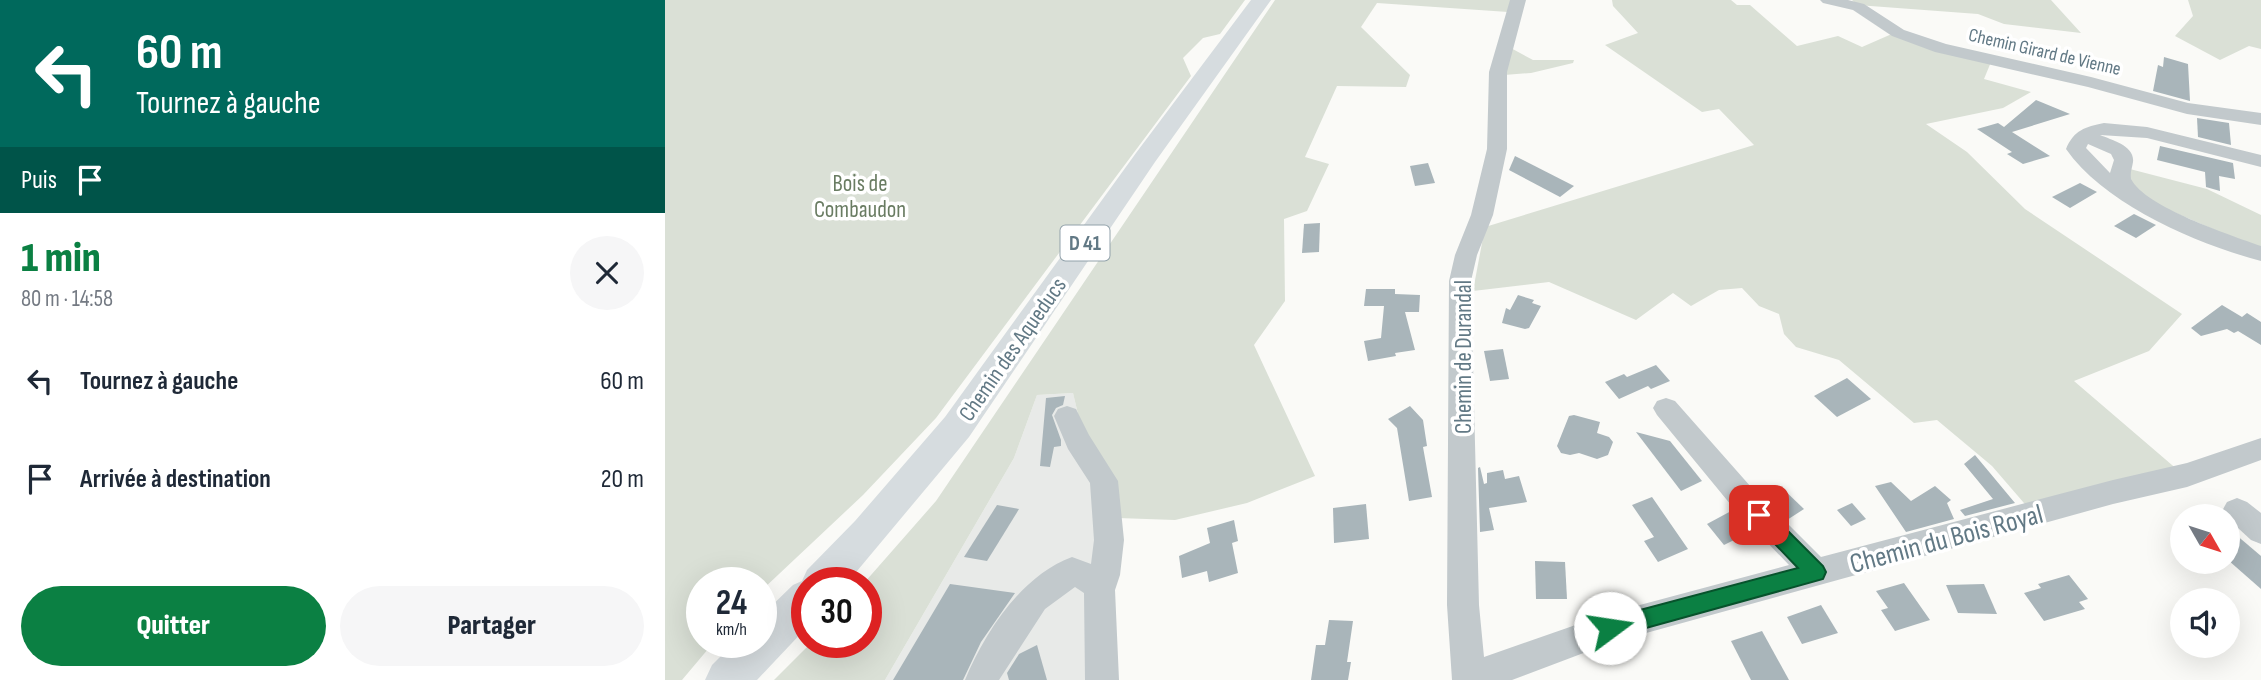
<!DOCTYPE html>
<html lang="fr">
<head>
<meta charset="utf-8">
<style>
	body { margin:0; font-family:"Sofia Sans Condensed",sans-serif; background:#f6f6f7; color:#1f2937; height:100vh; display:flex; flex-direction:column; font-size:26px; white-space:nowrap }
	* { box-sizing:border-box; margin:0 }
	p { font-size:23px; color:#747a83 }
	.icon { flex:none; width:38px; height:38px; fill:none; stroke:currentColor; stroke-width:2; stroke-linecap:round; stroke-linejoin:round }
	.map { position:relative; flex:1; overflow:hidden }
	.side { display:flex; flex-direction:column; background:#fff; width:665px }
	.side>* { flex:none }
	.hud { background:#00695c; color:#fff; overflow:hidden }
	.needle { width:46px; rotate:129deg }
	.tools { position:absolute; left:1505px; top:504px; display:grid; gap:14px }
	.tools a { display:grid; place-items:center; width:70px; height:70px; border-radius:50%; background:#fff; box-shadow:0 7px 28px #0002; font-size:35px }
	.speed { position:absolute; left:21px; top:567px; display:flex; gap:14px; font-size:35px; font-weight:700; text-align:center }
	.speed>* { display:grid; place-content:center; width:91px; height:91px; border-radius:50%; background:#fff; box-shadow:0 7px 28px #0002; line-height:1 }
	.speed small { font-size:18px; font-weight:400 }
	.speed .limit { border:10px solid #d22; background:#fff; color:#111 }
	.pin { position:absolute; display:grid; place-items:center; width:60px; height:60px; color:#fff; margin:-30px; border-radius:14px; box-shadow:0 4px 10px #0006 }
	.me { position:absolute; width:77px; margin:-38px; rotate:76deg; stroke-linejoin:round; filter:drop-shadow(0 0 5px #0008) }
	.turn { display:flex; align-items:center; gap:24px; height:147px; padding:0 21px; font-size:32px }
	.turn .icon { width:91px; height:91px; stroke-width:2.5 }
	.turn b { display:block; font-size:49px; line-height:60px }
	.then { display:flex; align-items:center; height:66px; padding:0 21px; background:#0003; gap:14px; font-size:26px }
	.round { display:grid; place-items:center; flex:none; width:74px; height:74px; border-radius:37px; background:#f6f6f7 }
	.summary { display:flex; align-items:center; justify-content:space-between; height:119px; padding:0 21px }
	h1 { font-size:42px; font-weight:800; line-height:52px; color:#0b8043 }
	.primary-button { display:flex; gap:14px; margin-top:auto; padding:14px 21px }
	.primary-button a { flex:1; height:80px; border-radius:42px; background:#0b8043; color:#fff; font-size:28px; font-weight:800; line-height:80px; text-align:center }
	.primary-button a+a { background:#f6f6f7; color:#1f2937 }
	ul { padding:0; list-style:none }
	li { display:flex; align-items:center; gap:21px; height:98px; padding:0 21px }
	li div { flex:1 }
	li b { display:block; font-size:26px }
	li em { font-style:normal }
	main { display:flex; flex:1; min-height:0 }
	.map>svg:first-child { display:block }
	.built { fill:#e8eae8 }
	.green { fill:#dae0d6 }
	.building { fill:#a9b5ba }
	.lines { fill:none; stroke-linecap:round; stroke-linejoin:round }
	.minor { fill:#c2c9cc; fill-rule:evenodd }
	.major { fill:#d6dcdf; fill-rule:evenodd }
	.route { fill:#0b8043; stroke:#07532c; stroke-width:2 }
	.labels { text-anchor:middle; stroke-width:7; stroke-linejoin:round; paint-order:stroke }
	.far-street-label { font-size:19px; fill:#627985; stroke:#fff }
	.shield { fill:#fff; stroke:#91a1aa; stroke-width:2 }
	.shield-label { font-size:21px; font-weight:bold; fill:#627985 }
	.park-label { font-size:23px; fill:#697c62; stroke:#fff }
	.street-label { font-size:23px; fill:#627985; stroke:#fff }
	.near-street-label { font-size:28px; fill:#627985; stroke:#fff }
</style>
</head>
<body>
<main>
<section class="side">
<div class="hud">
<div class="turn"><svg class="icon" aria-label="left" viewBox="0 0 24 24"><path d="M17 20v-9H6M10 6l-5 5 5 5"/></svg><div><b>60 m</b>Tournez à gauche</div></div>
<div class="then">Puis<svg class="icon" aria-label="arrive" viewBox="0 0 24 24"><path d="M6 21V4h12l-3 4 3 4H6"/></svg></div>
</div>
<div class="summary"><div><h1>1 min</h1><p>80 m · 14:58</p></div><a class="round"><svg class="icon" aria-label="close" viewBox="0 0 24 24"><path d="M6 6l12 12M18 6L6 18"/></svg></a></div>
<ul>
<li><svg class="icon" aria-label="left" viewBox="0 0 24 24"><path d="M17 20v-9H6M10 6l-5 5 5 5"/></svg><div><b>Tournez à gauche</b></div><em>60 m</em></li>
<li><svg class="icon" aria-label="arrive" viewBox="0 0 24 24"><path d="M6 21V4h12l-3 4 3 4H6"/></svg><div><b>Arrivée à destination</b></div><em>20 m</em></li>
</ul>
<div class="primary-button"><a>Quitter</a><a>Partager</a></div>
</section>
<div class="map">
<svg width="1596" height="680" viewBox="0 0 1596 680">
	<rect width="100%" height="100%" fill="#fafaf7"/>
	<polygon class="built" points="408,393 418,435 435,464 446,680 220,680 349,458 372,395"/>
	<g class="green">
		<polygon points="0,0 580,0 555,34 538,38 518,58 526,76 271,418 198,495 96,591 96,583 37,583 37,642 49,642 17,680 0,680"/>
		<polygon points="610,0 847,0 843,12 712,3 696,27 745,75 741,87 672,86 640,157 664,164 642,211 619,219 620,301 589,345 650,476 582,503 510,520 453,518 418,435 408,393 372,395 349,458 220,680 109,680 147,642 201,642 199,583 271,501"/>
		<polygon points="947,0 1066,0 1072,5 1085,5 1132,46 1173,36 1197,47 1229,33 1326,62 1319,79 1366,92 1338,108 1261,124 1302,152 1360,209 1517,314 1484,351 1409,381 1514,471 1365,510 1327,466 1272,420 1249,423 1174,360 1131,347 1119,334 1114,314 1094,306 1077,288 1054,290 1026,306 1008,293 971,320 884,282 808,291 820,227 1089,145 1054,109 1037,112 940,45 973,33 948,6"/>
		<polygon points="1187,0 1386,0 1416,33 1339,24 1313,14 1192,5"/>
		<polygon points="1523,0 1596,0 1596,49 1584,46 1555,60 1510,36 1528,16"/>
		<polygon points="844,47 868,60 909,60 908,63 866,73 839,75"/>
		<polygon points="1461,168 1542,189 1596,215 1596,250 1481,200 1462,180"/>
	</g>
	<g class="building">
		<polygon points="1499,57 1523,64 1525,101 1488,91 1493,65 1498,67"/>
		<polygon points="1371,100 1405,114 1347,132 1385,156 1358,164 1342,154 1347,152 1312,129 1333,123 1339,127"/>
		<polygon points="1532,118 1564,123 1566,145 1533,137"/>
		<polygon points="1495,146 1568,163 1570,179 1554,176 1555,191 1541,187 1540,172 1492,160"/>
		<polygon points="850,156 909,186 895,197 844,170"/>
		<polygon points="763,163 770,183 750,186 745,166"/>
		<polygon points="1415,183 1432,192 1405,208 1387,197"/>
		<polygon points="1469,214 1491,225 1471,238 1449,226"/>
		<polygon points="655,223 654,252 637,253 639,224"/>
		<polygon points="701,289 730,289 730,294 755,295 754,312 740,312 750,350 730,353 731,356 703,361 699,341 716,338 719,306 699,306"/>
		<polygon points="853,295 869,300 867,303 876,306 864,328 860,329 837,323 841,308 845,310"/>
		<polygon points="1557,305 1577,317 1582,313 1596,322 1596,345 1573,331 1569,333 1562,329 1536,336 1526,328"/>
		<polygon points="838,349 844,379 825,381 819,351"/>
		<polygon points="991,365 1005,381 986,389 983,386 954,399 940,382 959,374 962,377"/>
		<polygon points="1182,378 1206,399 1172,417 1149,396"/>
		<polygon points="400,396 398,405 391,408 387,415 396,440 396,446 389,447 385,467 375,466 381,398"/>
		<polygon points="745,406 758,420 762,446 758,447 767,497 744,501 732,428 723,419"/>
		<polygon points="909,415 935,422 932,433 944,437 948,442 943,455 932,459 914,453 905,455 896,453 892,446 904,416"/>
		<polygon points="971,432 1005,441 1037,481 1016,491"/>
		<polygon points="1310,455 1350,503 1300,516 1295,510 1328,499 1299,464"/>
		<polygon points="815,467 819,484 822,483 822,473 838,470 840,479 854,476 862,502 824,508 829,530 815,532 813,468"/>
		<polygon points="1226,482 1246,501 1270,486 1286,500 1282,503 1289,519 1241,532 1210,486"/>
		<polygon points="1116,487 1139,509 1122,520 1100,497"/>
		<polygon points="987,497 1023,549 993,562 979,541 989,537 967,505"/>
		<polygon points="1187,503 1201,519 1186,526 1172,510"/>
		<polygon points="701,504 704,539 669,543 668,508"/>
		<polygon points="332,505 354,509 322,561 299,557"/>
		<polygon points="1068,510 1087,531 1059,545 1042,524"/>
		<polygon points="569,520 573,541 567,543 573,573 544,582 542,571 517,578 514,556 545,543 542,528"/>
		<polygon points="1563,528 1596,556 1596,589 1563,560"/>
		<polygon points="870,561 900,562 902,599 871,599"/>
		<polygon points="1404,575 1423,599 1414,602 1420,609 1379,621 1359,593 1376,588 1373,584"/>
		<polygon points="1239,583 1265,620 1230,631 1216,610 1223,608 1211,591"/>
		<polygon points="285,584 350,593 316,642 298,680 228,680"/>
		<polygon points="1319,584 1332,614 1293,613 1281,585"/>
		<polygon points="1156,605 1173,633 1137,644 1122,617"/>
		<polygon points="664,620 688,621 682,662 686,662 683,680 646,680 651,645 660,645"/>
		<polygon points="1097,631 1124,680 1086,680 1066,641"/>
		<polygon points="372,645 382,680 344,680 342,673 354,654"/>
	</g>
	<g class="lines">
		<g class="minor">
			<polygon points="845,0 861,0 842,72 842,149 828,215 812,255 806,281 814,605 819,657 945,613 1124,565 1066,505 992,415 988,408 992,401 1001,398 1010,401 1086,487 1156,557 1448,480 1522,463 1596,438 1596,460 1522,487 1448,504 945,643 847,680 787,680 782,605 784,281 790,255 806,215 822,149 824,72"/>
			<polygon points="1155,0 1183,0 1199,4 1239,30 1281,44 1426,77 1523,103 1596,113 1596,125 1522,114 1423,87 1270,52 1227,36 1188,10 1158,3"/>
			<path d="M1439,123L1482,127L1596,155V167L1482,138L1435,135C1447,140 1470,146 1468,162C1467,169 1465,172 1466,179C1480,207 1565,235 1596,246V261C1532,244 1440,205 1401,149C1409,130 1420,127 1439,123ZM1423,144L1446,154L1449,160L1445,173L1421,148Z"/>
			<path d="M402,406L411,409L424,435L453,481L459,540L455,575L450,590L454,680H420L419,593L410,587L380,609L334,680H300C320,632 356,576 407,557L426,564L429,540L425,483L403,449L389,416L393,409Z"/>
			<polygon points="1572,498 1582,502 1596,513 1596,544 1586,540 1560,516 1557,511 1562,502"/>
		</g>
		<polygon class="major" points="586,0 606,0 490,162 304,437 182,583 142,583 142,627 92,680 40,680 47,665 70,642 96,642 96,616 128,585 137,581 142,570 190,521 280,417 471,153"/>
	</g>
	<polygon class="route" points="1094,507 1101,509 1158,566 1161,572 1158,579 945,638 938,635 935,628 938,621 945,618 1133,568 1088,521 1085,515 1088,509"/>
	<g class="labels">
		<g class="far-street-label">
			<text transform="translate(1380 51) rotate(13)" y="7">Chemin Girard de Vienne</text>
		</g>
		<rect class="shield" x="395.5" y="225.5" width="49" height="35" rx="5"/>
		<g class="shield-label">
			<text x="420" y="250">D 41</text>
		</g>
		<g class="park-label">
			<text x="195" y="191">Bois de<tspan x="195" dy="26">Combaudon</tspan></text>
		</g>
		<g class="street-label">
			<text transform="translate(347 349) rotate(-55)" y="8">Chemin des Aqueducs</text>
			<text transform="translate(798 357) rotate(-90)" y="8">Chemin de Durandal</text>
		</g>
		<g class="near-street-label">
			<text transform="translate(1281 538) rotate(-15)" y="10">Chemin du Bois Royal</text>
		</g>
	</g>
</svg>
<div class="tools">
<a><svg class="needle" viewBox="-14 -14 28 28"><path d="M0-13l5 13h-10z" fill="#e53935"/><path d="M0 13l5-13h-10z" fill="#747a83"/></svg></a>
<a><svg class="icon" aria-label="sound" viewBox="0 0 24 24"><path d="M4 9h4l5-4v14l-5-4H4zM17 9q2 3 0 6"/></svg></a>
</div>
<div class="speed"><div>24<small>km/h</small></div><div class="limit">30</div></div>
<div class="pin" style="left:1094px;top:515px;background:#d93025"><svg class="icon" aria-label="arrive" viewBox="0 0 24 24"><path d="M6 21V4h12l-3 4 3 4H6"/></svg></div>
<svg class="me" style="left:945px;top:628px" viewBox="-20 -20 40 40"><circle r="19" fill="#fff"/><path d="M0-13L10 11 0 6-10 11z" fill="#0b8043"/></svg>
</div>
</main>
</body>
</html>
